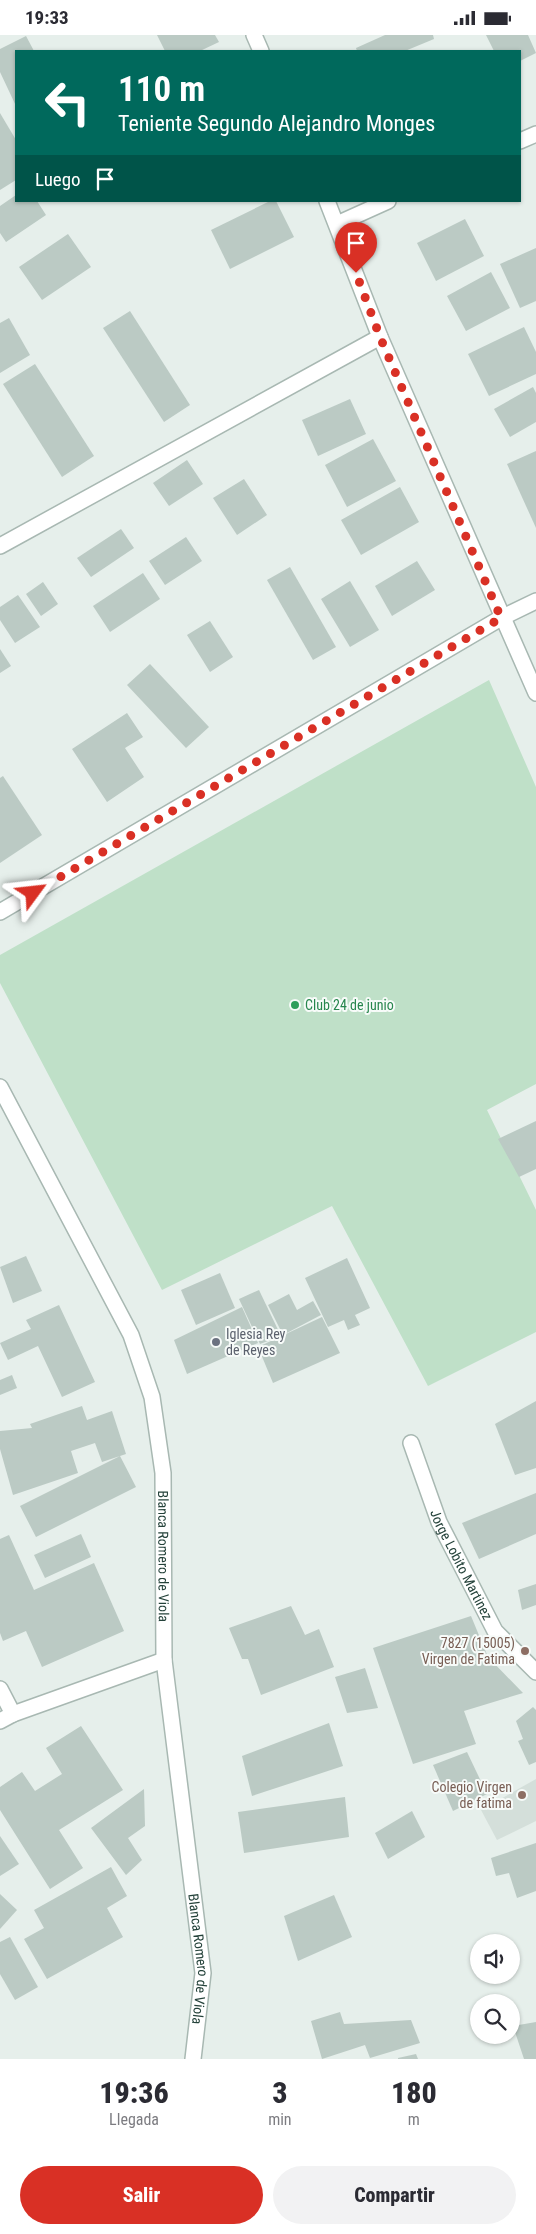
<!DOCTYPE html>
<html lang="es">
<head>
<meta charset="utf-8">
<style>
	body { margin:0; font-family:"Roboto Condensed",sans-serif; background:#f2f2f3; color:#2b2b33; height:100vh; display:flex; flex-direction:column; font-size:19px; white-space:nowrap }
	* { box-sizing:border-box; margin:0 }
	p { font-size:16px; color:#7c7c81 }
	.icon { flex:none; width:28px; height:28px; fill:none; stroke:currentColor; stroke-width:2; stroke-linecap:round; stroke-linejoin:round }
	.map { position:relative; height:2024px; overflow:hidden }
	.details { display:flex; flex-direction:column; background:#fff; flex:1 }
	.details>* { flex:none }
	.hud { position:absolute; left:15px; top:15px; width:506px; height:152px; border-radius:0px; box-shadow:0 1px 4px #0004; background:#00695c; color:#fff; overflow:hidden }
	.buttons { position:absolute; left:470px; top:1899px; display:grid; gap:10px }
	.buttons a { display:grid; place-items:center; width:50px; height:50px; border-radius:50%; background:#fff; box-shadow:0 1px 4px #0004; font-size:25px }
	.pin { position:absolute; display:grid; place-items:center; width:42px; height:42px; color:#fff; margin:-51px -21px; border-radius:50% 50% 50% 0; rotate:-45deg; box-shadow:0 0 5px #0007 }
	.pin .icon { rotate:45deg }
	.me { position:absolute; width:55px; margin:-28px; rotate:60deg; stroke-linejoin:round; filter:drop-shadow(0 0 4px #0008) }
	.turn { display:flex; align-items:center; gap:18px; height:105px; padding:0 20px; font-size:22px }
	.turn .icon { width:65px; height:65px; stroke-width:2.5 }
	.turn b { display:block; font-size:35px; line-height:42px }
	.then { display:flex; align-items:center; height:48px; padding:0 20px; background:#0003; gap:10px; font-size:19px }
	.eta { display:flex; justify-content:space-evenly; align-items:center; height:85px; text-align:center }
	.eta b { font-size:30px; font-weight:800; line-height:35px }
	.button { display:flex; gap:10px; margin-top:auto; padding:10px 20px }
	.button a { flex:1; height:58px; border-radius:30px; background:#d93025; color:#fff; font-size:20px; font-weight:800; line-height:58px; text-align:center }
	.button a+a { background:#f2f2f3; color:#2b2b33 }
	.status { display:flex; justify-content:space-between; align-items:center; height:35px; padding:0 25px; background:#fff; direction:ltr }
	.status svg { height:14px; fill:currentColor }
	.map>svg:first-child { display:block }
	.built { fill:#d4dfda }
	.green { fill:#bfe0c8 }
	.building { fill:#bbcac4 }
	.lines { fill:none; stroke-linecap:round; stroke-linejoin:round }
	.minor-casing { stroke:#a8b8b2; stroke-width:18 }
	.tertiary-casing { stroke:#a8b8b2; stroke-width:18 }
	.minor { stroke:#fff; stroke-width:15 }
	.tertiary { stroke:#fff; stroke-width:15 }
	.route { stroke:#d93025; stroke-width:9; stroke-dasharray:0 16.2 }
	.leisure-dot { fill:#2e9e5b; stroke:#f7fbf9; stroke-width:2 }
	.worship-dot { fill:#6b7280; stroke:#f7fbf9; stroke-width:2 }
	.education-dot { fill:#8d6e63; stroke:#f7fbf9; stroke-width:2 }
	.labels { text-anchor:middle; stroke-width:4; stroke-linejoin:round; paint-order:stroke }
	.leisure-label { font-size:14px; fill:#27864d; stroke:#f7fbf9; text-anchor:start }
	.worship-label { font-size:14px; fill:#5b616d; stroke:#f7fbf9; text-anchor:start }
	.street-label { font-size:14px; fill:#24423a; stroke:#f7fbf9 }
	.education-label { font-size:14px; fill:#785e54; stroke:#f7fbf9; text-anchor:end }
</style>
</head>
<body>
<div class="status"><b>19:33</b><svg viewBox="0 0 49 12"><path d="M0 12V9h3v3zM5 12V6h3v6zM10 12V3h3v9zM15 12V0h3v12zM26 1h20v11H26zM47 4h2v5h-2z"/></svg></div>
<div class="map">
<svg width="536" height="2024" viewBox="0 0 536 2024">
	<rect width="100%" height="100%" fill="#e6efeb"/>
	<polygon class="built" points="536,1744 536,1786 497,1805 481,1775"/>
	<polygon class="green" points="489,645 536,752 536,1049 487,1075 536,1175 536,1297 428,1351 332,1171 162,1255 0,948 0,920"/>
	<g class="building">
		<polygon points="157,0 215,0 219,7 200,16 165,16"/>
		<polygon points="385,0 433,0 434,4 405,16 357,16 356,13"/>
		<polygon points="486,0 528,0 536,18 520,26 520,16 494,16"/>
		<polygon points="26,1 34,16 16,16 16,71 0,37 0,14"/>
		<polygon points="0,78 16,105 16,145 0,155"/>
		<polygon points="16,160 16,166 37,166 46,180 6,207 0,198 0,171"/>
		<polygon points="270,166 276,166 294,202 230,234 211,195"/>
		<polygon points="465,184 484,221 436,246 417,208"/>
		<polygon points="68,199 91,232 42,265 19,232"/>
		<polygon points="536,213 536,266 520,273 500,229"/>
		<polygon points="491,237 510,273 466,296 447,261"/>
		<polygon points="130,276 190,370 164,387 103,293"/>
		<polygon points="9,283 30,320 0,338 0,288"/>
		<polygon points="524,292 536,317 536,339 489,361 468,319"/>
		<polygon points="35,329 94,421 62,442 3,349"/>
		<polygon points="533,352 536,358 536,387 510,402 494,374"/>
		<polygon points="350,364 366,399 318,421 302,385"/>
		<polygon points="373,404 396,446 347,472 325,430"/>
		<polygon points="536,416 536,493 507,429"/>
		<polygon points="187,425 203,449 169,471 153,448"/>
		<polygon points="244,444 267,480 237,500 213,463"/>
		<polygon points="400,452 419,487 361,520 341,485"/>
		<polygon points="121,494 134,513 91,542 77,523"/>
		<polygon points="186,502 202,526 165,550 149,526"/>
		<polygon points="417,526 435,555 392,581 375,551"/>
		<polygon points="290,532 336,612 313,625 267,545"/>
		<polygon points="143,538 160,564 110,597 93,571"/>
		<polygon points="350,546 379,595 350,612 321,564"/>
		<polygon points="43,547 58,569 41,581 26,559"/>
		<polygon points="18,560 40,592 15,608 0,585 0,572"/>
		<polygon points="210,586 233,622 210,637 187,600"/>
		<polygon points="0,614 11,631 0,638"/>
		<polygon points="150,629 209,692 186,713 127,650"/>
		<polygon points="127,678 143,702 125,713 144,742 107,767 72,714"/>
		<polygon points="3,741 42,800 0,828 0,743"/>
		<polygon points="536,1086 536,1134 519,1142 498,1104"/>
		<polygon points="26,1221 42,1256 13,1268 0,1232"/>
		<polygon points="347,1223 370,1273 355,1280 360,1290 348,1295 344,1285 328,1292 305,1243"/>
		<polygon points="220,1238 235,1273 196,1290 181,1255"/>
		<polygon points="259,1255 281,1301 260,1309 239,1264"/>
		<polygon points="289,1259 297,1275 313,1266 321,1280 283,1300 268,1270"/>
		<polygon points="59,1270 95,1347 62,1362 38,1311 8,1325 0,1308 31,1294 26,1285"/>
		<polygon points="242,1272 258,1308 187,1339 174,1305"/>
		<polygon points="322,1282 340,1318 273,1348 258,1312"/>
		<polygon points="12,1340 17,1353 0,1360 0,1345"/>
		<polygon points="536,1366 536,1433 515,1440 495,1389"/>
		<polygon points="82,1371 87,1385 112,1376 126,1419 120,1421 136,1452 36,1502 20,1471 120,1421 102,1427 95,1408 71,1416 78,1438 13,1460 0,1414 0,1396 32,1393 30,1389"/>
		<polygon points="536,1458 536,1499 479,1524 462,1488"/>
		<polygon points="81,1499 91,1522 45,1543 34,1520"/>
		<polygon points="9,1500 34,1555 94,1528 124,1596 42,1632 26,1596 3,1606 0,1598 0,1504"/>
		<polygon points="536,1549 536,1570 522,1575 518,1555"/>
		<polygon points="291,1571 305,1600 319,1594 334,1632 261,1660 248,1624 242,1624 229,1593"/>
		<polygon points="471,1581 488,1622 523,1658 464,1676 476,1709 413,1729 373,1613"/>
		<polygon points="365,1633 378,1673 347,1678 335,1642"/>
		<polygon points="533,1672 536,1675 536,1727 529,1730 518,1706 523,1704 516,1686"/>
		<polygon points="329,1688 343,1731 252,1761 242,1721"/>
		<polygon points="81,1691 123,1755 59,1795 83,1833 50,1854 0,1775 0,1752 22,1737 35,1756 62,1739 46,1713"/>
		<polygon points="467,1717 487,1759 453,1776 433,1730"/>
		<polygon points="144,1754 145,1791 128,1803 142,1825 126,1840 91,1793"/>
		<polygon points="345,1762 349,1802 244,1818 238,1777"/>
		<polygon points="412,1776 425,1802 388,1824 375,1798"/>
		<polygon points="0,1801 19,1829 0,1841"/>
		<polygon points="536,1808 536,1856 517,1863 509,1838 496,1841 491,1823"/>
		<polygon points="111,1832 127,1861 107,1873 123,1902 47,1944 24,1904 44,1893 34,1875"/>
		<polygon points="0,1859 17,1875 0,1894"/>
		<polygon points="334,1860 352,1902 298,1926 284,1881"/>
		<polygon points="10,1902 38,1952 15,1965 0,1939 0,1907"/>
		<polygon points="340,1977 344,1989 411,1985 420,2008 370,2023 365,2010 322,2024 311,1986"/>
		<polygon points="536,1987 536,2024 524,2024 513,1991"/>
		<polygon points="416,2019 418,2024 398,2024 398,2023"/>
	</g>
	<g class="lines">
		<g class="minor-casing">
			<g id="minor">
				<polyline points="520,106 536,99"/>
				<polyline points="337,189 388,166"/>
				<polyline points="0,511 380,302"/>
				<polyline points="0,877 501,583 536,566"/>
				<path id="s1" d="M0,1052L131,1300L152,1362L163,1438L164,1625L203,1938L193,2024"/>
				<path id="s2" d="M411,1408L439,1487L495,1596L536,1637"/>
				<polyline points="0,1654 13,1679"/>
				<polyline points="0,1686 13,1679 164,1625"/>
			</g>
		</g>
		<g class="tertiary-casing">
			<g id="tertiary">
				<polyline points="254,0 261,16"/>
				<polyline points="327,166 380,302 536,658"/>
			</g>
		</g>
		<use href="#minor" class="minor"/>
		<use href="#tertiary" class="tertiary"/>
	</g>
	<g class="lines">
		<polyline class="route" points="33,858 501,583 380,302 356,238"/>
	</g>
	<circle class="leisure-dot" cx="295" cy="970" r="5"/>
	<circle class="worship-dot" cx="216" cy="1307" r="5"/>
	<g class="education-dot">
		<circle cx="525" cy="1616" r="5"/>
		<circle cx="522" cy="1760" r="5"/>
	</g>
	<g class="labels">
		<g class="leisure-label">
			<text x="305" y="975">Club 24 de junio</text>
		</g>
		<g class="worship-label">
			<text x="226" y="1304">Iglesia Rey<tspan x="226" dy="16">de Reyes</tspan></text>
		</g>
		<g class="street-label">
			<text dy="5" stroke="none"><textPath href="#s1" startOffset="506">Blanca Romero de Viola</textPath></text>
			<text dy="5" stroke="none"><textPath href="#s2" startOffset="132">Jorge Lobito Martinez</textPath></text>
			<text dy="5" stroke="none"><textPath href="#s1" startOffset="911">Blanca Romero de Viola</textPath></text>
		</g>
		<g class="education-label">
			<text x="515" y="1613">7827 (15005)<tspan x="515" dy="16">Virgen de Fatima</tspan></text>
			<text x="512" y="1757">Colegio Virgen<tspan x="512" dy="16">de fatima</tspan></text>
		</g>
	</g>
</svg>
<div class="buttons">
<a><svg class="icon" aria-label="sound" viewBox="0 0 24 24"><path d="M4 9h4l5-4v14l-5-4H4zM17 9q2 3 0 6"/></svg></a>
<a><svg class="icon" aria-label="search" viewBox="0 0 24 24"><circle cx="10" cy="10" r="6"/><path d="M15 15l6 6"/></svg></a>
</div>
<div class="pin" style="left:356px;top:238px;background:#d93025"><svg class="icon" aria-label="arrive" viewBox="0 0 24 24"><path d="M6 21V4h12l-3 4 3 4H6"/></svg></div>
<svg class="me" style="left:33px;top:858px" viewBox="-20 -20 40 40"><path d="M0-17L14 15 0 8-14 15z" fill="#d93025" stroke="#fff" stroke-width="4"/></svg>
<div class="hud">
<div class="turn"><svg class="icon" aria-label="left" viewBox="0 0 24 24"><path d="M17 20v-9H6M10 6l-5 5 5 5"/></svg><div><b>110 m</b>Teniente Segundo Alejandro Monges</div></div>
<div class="then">Luego<svg class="icon" aria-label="arrive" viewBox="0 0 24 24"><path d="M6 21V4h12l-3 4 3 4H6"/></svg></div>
</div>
</div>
<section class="details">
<div class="eta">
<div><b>19:36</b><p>Llegada</p></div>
<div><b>3</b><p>min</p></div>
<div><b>180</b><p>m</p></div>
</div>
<div class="button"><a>Salir</a><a>Compartir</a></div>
</section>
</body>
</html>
